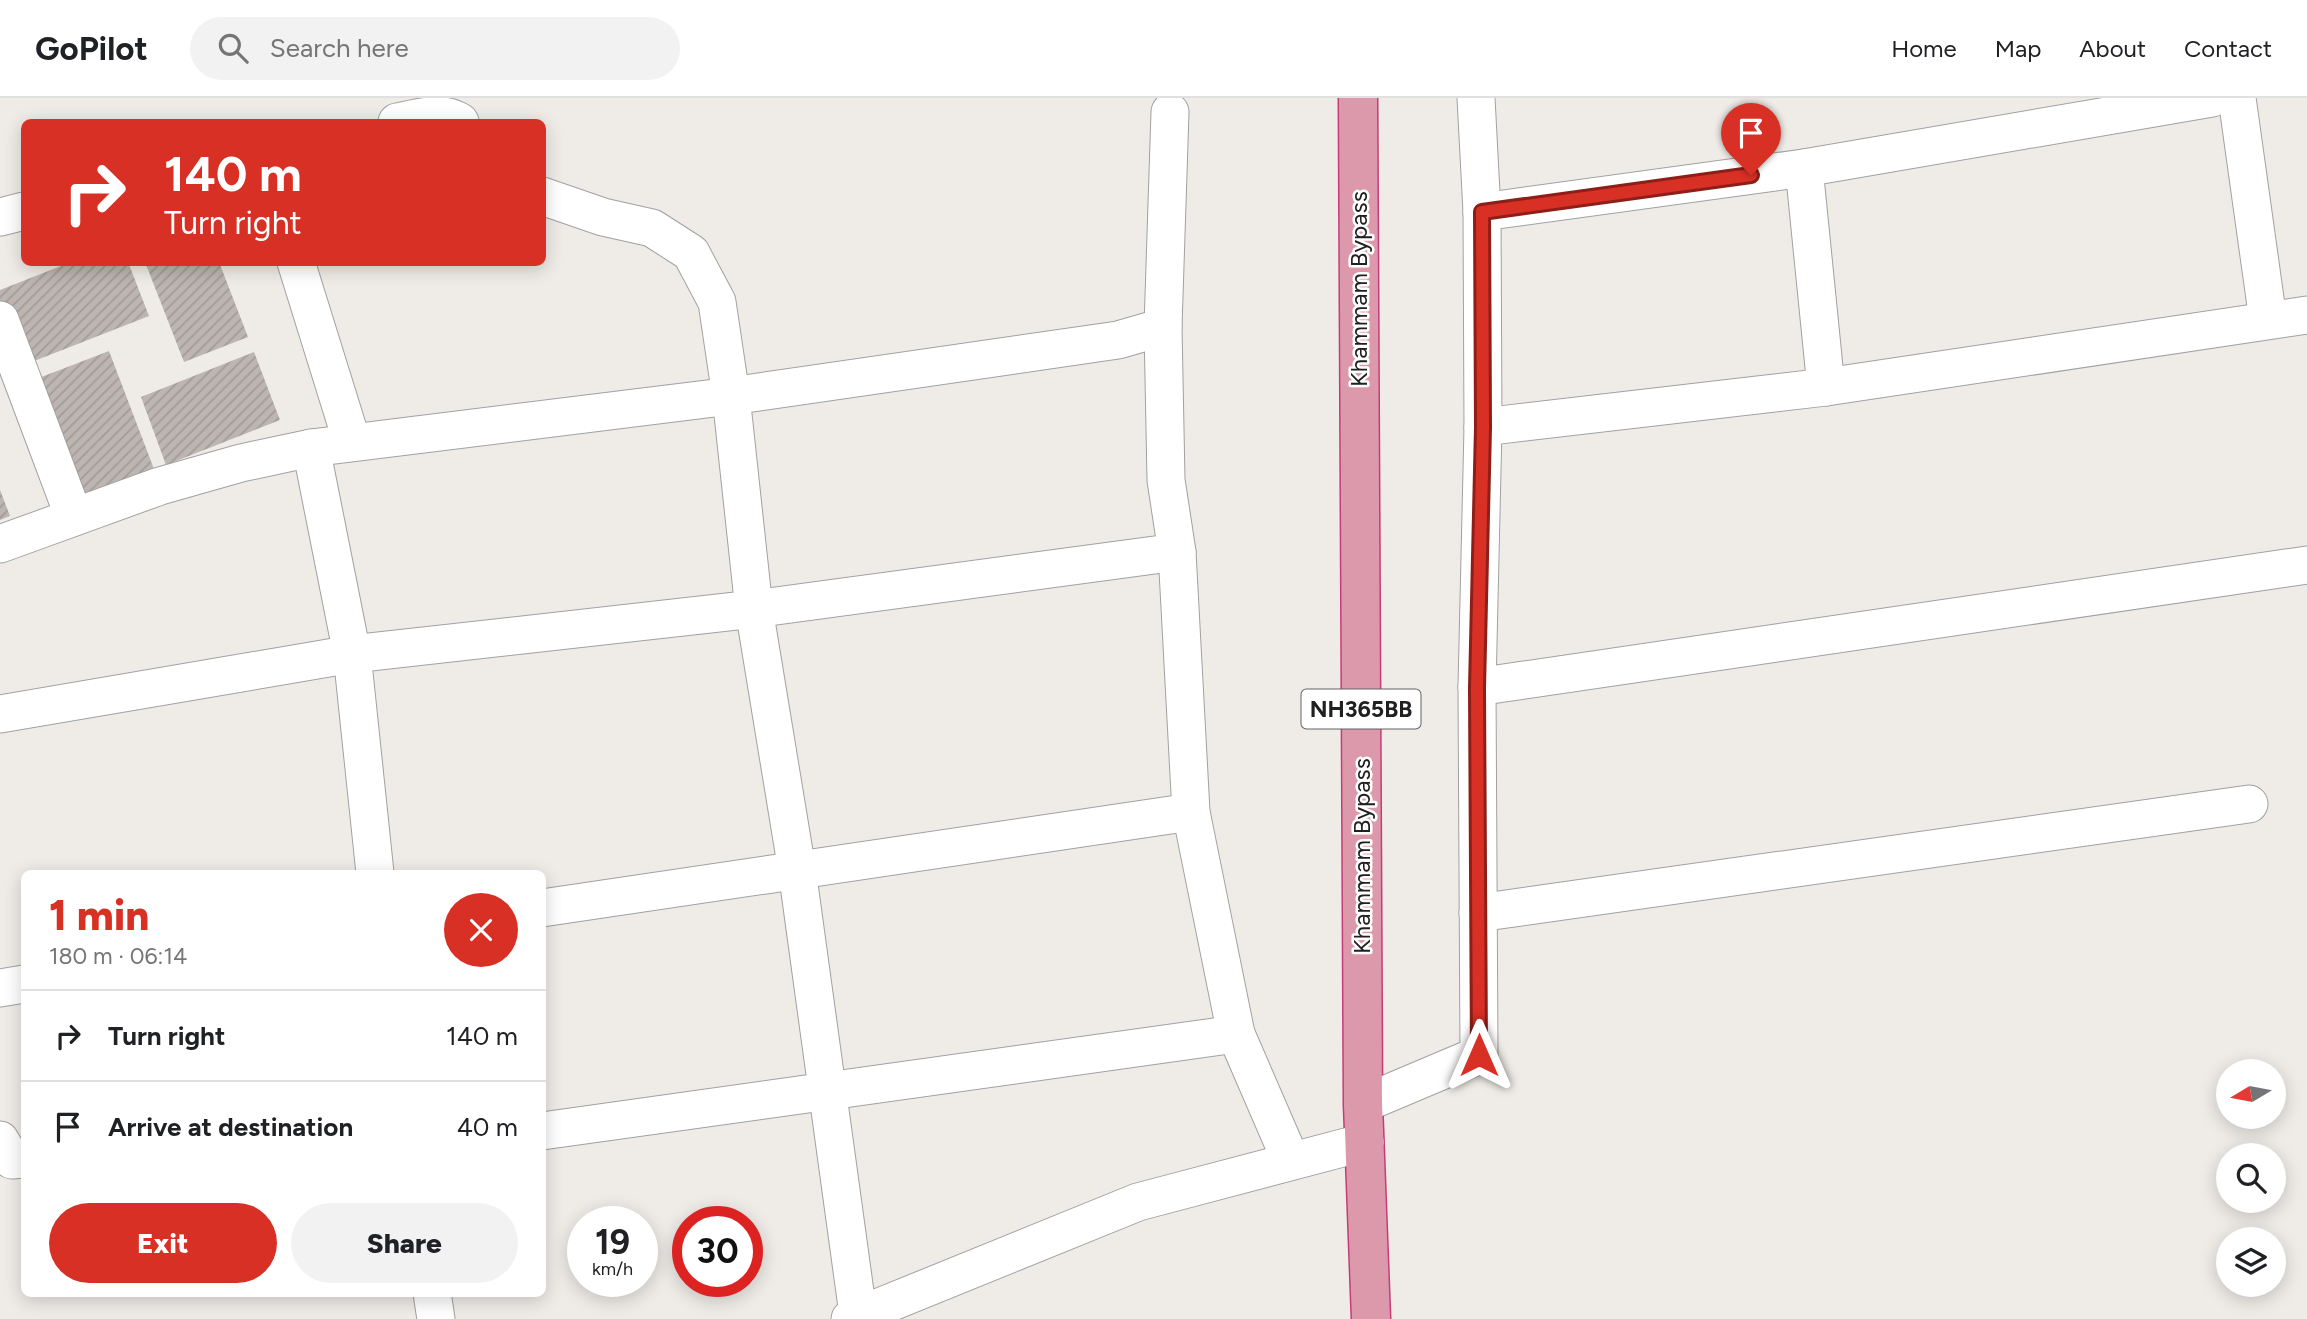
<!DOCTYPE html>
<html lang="en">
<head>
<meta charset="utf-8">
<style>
	body { margin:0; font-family:Figtree,sans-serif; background:#f2f2f2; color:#202124; height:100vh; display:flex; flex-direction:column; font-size:26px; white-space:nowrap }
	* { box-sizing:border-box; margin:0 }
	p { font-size:23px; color:#757577 }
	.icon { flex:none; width:38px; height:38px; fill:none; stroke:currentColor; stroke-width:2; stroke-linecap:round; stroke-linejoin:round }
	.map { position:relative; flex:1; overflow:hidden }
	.side { position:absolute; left:21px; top:772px; width:525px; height:427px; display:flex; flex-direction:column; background:#fff; border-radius:10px; box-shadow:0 4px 18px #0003 }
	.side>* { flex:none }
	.hud { position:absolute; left:21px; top:21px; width:525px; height:147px; border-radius:10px; box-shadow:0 4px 18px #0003; background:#d93025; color:#fff; overflow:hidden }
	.needle { width:46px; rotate:260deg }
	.tools { position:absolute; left:2216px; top:961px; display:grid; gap:14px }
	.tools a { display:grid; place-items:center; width:70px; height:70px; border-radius:50%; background:#fff; box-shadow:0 4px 18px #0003; font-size:35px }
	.speed { position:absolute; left:567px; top:1108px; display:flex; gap:14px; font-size:35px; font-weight:700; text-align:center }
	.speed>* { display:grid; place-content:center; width:91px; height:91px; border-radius:50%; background:#fff; box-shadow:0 4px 18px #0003; line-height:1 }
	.speed small { font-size:18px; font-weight:400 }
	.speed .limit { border:10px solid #d22; background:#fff; color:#111 }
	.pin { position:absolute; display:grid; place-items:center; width:60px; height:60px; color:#fff; margin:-72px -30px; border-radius:50% 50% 50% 0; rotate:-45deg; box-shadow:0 0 7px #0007 }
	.pin .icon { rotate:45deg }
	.me { position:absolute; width:77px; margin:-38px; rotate:0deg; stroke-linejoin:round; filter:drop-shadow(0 0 5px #0008) }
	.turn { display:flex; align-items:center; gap:24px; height:147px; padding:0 28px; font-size:32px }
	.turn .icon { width:91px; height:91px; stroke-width:2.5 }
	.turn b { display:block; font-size:49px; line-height:60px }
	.round { display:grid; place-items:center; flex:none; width:74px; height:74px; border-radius:37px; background:#f2f2f2 }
	.headline { display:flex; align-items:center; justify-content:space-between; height:119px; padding:0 28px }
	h1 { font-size:42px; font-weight:800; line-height:52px; color:#d93025 }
	.cta { display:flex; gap:14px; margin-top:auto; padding:14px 28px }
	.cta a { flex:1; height:80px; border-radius:42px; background:#d93025; color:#fff; font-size:28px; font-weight:800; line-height:80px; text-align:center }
	.cta a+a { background:#f2f2f2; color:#202124 }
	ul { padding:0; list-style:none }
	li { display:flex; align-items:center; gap:21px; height:91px; padding:0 28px; border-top:2px solid #e0e0e0 }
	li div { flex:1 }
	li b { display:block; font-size:26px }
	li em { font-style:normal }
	header { display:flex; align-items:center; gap:42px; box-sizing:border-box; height:98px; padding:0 35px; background:#fff; border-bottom:2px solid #e0e0e0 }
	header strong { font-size:33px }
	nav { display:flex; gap:38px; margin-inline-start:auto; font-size:24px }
	.search { width:490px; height:63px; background:#f2f2f2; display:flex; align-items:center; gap:18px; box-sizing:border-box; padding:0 24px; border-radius:38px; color:#757577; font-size:26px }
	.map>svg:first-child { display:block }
	.building { fill:url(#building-hatch) }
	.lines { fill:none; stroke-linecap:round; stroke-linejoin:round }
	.street-casing { stroke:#a1a1a1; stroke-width:39 }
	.highway-casing { stroke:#c63c79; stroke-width:41 }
	.street { stroke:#fff; stroke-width:37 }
	.highway { stroke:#dd99ac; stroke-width:38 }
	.route-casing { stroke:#8d1f18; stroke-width:18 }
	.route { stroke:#d93025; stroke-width:12 }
	.labels { text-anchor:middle; stroke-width:5; stroke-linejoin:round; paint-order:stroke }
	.shield { fill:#fff; stroke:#636363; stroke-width:2 }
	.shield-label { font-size:23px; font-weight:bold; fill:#202020 }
	.street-label { font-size:24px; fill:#202020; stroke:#fff }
</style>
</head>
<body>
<header>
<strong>GoPilot</strong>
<div class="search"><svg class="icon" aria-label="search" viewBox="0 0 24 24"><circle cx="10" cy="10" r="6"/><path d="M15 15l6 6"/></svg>Search here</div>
<nav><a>Home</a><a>Map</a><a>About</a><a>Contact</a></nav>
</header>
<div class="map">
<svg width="2307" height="1221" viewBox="0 0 2307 1221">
	<defs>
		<pattern id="building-hatch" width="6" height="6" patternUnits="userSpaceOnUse" patternTransform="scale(1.75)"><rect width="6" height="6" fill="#bdb5b1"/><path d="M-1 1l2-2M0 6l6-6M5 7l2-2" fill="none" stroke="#a29b98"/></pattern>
	</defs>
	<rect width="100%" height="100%" fill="#efece8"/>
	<g class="building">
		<polygon points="71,164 128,164 149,218 24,267 0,205 0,192"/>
		<polygon points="145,164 219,164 248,239 184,264"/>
		<polygon points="109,253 154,371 77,401 31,283"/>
		<polygon points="254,254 280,322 166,367 141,299"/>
		<polygon points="0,392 10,418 0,422"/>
	</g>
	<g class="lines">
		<g class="street-casing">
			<g id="street">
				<polyline points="2237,0 2268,222"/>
				<polyline points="1170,14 1163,229 1166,382 1177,454 1191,714 1236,936 1291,1063"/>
				<path d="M397,24C417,20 442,12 460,24"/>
				<polyline points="1804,70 1826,289"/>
				<polyline points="542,98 603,119 652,130 691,155 717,204 731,298 754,511 797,772 858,1216"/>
				<polyline points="1482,114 1804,70 2212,0"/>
				<polyline points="0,119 24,113"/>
				<polyline points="296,164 352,344"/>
				<polyline points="0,222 74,419"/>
				<polyline points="1483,329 1826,289 2307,217"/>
				<polyline points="311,350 352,556 375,775"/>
				<polyline points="0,446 160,388 241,365 311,350 731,298 1118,242 1163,229"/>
				<polyline points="1477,589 2307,467"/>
				<polyline points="0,616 352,556 754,511 1177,454"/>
				<polyline points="542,810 1191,714"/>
				<polyline points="1478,815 2249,706"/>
				<polyline points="0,890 24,886"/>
				<polyline points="1363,1006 1479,957 1477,589 1483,329 1482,114 1476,0"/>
				<polyline points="542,1033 1236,936"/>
				<polyline points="0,1042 12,1062 24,1061"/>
				<polyline points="432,1195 436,1221"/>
				<polyline points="850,1221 1138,1104 1365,1044"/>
			</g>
		</g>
		<g class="highway-casing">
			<polyline id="highway" points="1358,0 1363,1006 1371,1221"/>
		</g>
		<use href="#street" class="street"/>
		<use href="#highway" class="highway"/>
	</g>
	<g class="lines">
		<g class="route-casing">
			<polyline id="route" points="1479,957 1477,590 1483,329 1482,114 1751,77"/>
		</g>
		<use href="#route" class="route"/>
	</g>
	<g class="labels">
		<rect class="shield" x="1301.5" y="591.5" width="119" height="39" rx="5"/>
		<g class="shield-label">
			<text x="1361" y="619">NH365BB</text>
		</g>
		<g class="street-label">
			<text transform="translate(1359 191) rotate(-90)" y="8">Khammam Bypass</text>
			<text transform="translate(1362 758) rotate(-90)" y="8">Khammam Bypass</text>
		</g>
	</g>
</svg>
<div class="tools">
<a><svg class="needle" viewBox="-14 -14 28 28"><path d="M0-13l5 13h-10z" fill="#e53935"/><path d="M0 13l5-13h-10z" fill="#757577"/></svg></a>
<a><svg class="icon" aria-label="search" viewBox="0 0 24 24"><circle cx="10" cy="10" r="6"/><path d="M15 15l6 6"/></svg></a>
<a><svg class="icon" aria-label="layers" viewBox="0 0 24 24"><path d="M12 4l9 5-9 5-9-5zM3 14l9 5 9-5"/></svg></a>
</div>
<div class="speed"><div>19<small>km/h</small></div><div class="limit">30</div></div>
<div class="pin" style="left:1751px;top:77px;background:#d93025"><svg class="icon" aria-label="arrive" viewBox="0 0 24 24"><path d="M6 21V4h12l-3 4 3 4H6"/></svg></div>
<svg class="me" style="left:1479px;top:957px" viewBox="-20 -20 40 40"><path d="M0-17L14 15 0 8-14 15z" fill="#d93025" stroke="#fff" stroke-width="4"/></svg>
<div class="hud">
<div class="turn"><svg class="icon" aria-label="right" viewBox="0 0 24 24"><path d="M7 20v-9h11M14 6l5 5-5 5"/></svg><div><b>140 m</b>Turn right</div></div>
</div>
<section class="side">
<div class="headline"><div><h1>1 min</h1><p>180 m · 06:14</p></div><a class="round" style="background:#d93025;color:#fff"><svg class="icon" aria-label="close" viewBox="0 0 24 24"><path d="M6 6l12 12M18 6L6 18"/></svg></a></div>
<ul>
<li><svg class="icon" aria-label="right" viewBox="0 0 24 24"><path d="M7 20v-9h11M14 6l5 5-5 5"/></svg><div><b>Turn right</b></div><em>140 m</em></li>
<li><svg class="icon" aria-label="arrive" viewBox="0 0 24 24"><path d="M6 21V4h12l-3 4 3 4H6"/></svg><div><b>Arrive at destination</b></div><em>40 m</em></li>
</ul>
<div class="cta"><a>Exit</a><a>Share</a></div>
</section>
</div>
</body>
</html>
